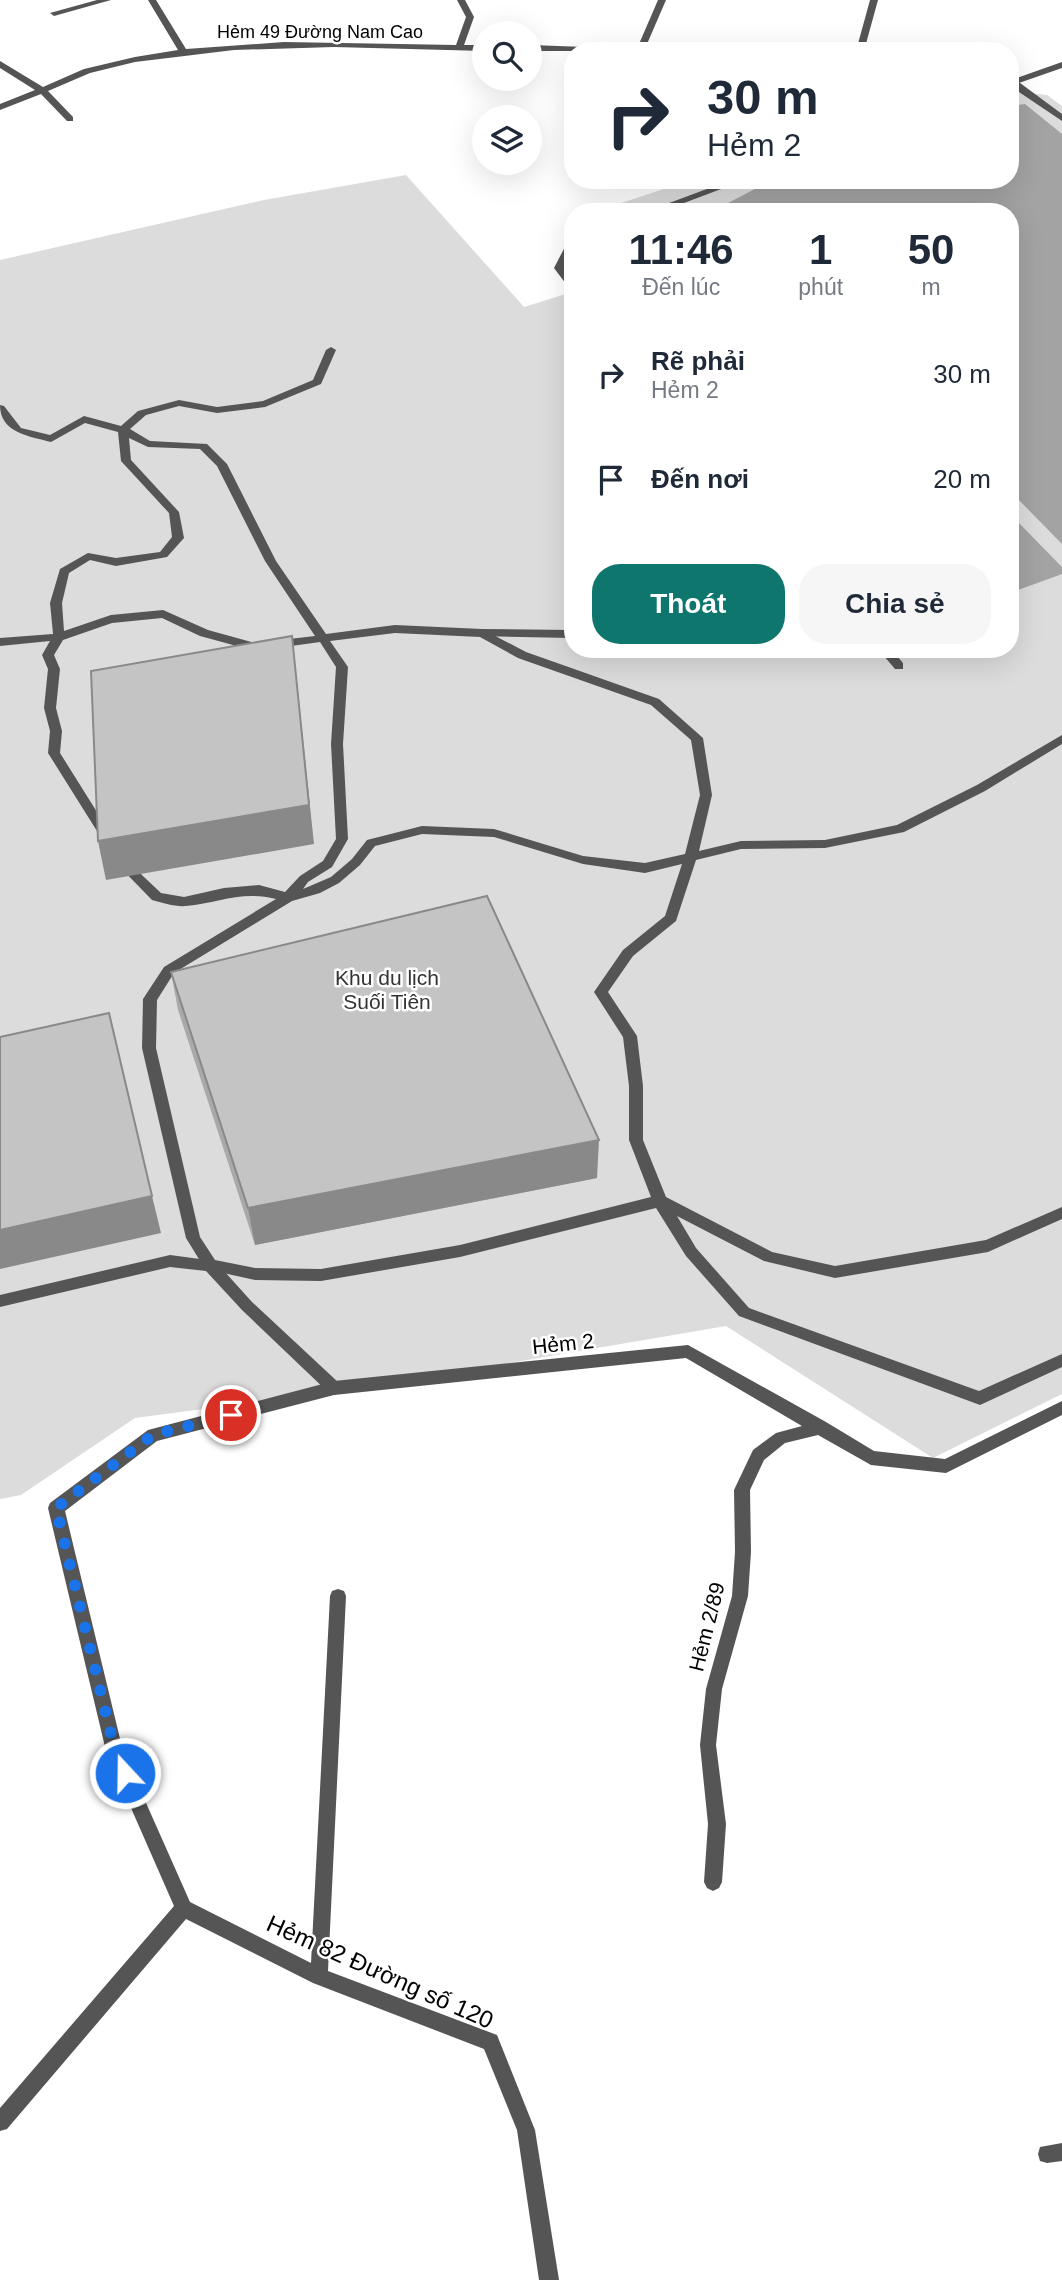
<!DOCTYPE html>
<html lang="vi">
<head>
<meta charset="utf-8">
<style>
	body { margin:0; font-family:Arial,sans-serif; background:#f6f6f7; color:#1f2937; height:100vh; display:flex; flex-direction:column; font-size:26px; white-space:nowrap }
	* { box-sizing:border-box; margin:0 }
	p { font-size:23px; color:#747a83 }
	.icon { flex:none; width:38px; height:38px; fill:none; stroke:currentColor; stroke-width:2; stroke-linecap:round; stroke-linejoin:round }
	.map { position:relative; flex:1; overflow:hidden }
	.drawer { position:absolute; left:564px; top:203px; width:455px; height:455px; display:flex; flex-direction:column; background:#fff; border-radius:28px; box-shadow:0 7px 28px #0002 }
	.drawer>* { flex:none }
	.guide { position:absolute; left:564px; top:42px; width:455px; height:147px; border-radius:28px; box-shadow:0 7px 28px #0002; background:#fff; color:#1f2937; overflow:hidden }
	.controls { position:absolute; left:472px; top:21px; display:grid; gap:14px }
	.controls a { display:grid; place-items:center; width:70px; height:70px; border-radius:50%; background:#fff; box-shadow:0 7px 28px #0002; font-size:35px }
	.pin { position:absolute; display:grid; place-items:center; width:60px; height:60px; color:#fff; margin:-30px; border:4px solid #fff; border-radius:50%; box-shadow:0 2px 7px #0007 }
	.me { position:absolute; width:77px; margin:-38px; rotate:339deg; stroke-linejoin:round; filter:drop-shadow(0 0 5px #0008) }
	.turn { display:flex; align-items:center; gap:24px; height:147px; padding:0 28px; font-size:32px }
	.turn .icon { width:91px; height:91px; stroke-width:2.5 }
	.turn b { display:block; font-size:49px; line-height:60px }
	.eta { display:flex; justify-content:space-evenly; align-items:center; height:119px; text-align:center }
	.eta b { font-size:42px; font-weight:700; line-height:49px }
	.primary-button { display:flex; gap:14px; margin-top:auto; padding:14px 28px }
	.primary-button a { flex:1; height:80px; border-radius:28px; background:#0f766e; color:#fff; font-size:28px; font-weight:700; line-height:80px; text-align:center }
	.primary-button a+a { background:#f6f6f7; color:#1f2937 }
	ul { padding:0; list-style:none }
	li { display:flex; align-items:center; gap:21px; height:105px; padding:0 28px }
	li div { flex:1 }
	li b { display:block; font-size:26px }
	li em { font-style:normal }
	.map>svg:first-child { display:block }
	.green { fill:#dcdcdc }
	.water { fill:#a3a3a3 }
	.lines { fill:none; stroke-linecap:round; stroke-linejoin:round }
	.service { fill:#555; fill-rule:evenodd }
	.pedestrian { fill:#555; fill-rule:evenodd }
	.minor { fill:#555; fill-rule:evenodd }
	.wall { fill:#a9a9a9 }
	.shaded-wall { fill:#898989 }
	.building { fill:#c4c4c4; stroke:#898989; stroke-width:2 }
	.route { stroke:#1a73e8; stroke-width:12; stroke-dasharray:0 21.6 }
	.labels { text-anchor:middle; stroke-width:5; stroke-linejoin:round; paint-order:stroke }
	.far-street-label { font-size:18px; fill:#000; stroke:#fff }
	.park-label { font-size:21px; fill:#333; stroke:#fff }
	.street-label { font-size:21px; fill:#000; stroke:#fff }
	.near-street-label { font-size:24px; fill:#000; stroke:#fff }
</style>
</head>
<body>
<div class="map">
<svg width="1062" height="2280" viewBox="0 0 1062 2280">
	<rect width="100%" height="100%" fill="#fff"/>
	<polygon class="green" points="1010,91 1047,95 1062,106 1062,1394 933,1458 726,1326 376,1386 135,1418 21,1495 0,1499 0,260 264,200 406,175 524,307 572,292 572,649 1010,649 1010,212 594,212 691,180 1010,180"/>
	<g class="water">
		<polygon points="1025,104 1062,134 1062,544 1010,491 1010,212 737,212 728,203 772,180 1010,180 1010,106"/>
		<polygon points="1010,514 1062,567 1062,574 1010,593"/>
	</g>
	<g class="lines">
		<g class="service">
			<polygon points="1010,80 1016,80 1062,114 1062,121 1010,86"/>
			<polygon points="731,180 745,180 660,212 645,212"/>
			<polygon points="572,240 572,252 564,268 572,279 572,289 569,288 554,268 567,243"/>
			<polygon points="482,629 572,630 572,638 478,636 478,630"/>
			<polygon points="878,649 891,649 903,663 903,669 895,669"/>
			<polygon points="170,1255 215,1261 252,1302 339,1383 342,1388 339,1393 334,1395 329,1393 242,1310 206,1271 170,1267 0,1307 0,1295"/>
		</g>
		<path class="pedestrian" d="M331,347L336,350L321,384L265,407L217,413L179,406L146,415L130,429L150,441L207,444L227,464L276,561L326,634L395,625L482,629L526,652L659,699L703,738L712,795L699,851L741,841L825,840L897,825L977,785L1062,735V744L985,791L904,832L825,848L741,849L696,860L676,921L633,956L608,992L637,1036L643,1086V1140L666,1197L772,1252L835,1266L986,1240L1062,1207V1219L988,1252L835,1278L764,1261L677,1216L696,1248L749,1308L979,1391L1062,1354V1367L980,1405L739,1316L686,1256L656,1208L460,1257L321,1281L255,1280L205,1269L186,1238L142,1048L143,999L164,967L276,899C242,890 218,903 186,906C176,907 162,903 152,900L116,863L122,859L126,860L161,893L184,897L224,888L259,885L285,892L300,876L323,861L336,839L331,744L336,667L320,642L255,651L200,636L162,618L112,623L63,640L54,655L60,669L56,708L62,731L60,753L112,836L110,839H102L48,753L50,731L44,708L48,669L42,655L50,641L0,646V638L53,634L50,603L60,569L88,553L116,558L160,552L172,537L169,513L121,461L118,432L85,423L51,442C29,436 0,433 0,405L4,406L21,428L50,435L84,416L121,426L138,411L179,400L217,407L263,401L313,380L326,350ZM129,438L148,447L200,449L217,466L265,561L315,636L255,643L208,630L163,610L111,615L64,631L62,603L69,573L90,560L116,566L167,557L184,538L179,512L131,460ZM395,633L480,637L518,658L651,705L691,740L700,795L685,854L645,863L583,856L494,829L422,826L367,840L352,859L331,877L303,889L308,882L332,867L348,839L343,744L348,667L330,641ZM422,834L494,837L583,864L645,873L682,864L665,916L623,950L594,992L623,1037L629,1086V1140L651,1197L460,1245L321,1269L255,1268L215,1260L200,1237L156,1048L157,1000L174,973L292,901L320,893L339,883L360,865L375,846Z"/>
		<g class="minor">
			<polygon points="97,0 111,0 54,16 50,13"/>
			<polygon points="148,0 156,0 186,49 284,42 456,45 466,17 457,0 465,0 474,17 464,45 485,45 485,51 334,47 234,50 135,62 90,73 48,91 73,117 73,121 67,121 41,94 0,110 0,104 35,90 0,68 0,61 43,87 84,69 135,57 178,50"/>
			<polygon points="658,0 666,0 644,51 636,51"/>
			<polygon points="870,0 878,0 864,51 856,51"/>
			<polygon points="530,45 613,48 617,51 530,51"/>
			<polygon points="1062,62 1062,68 1016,84 1010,84 1010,77 1014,79"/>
			<polygon points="688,1345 826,1422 874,1451 945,1459 1062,1401 1062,1415 946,1473 871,1465 818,1435 785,1443 764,1460 750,1490 751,1552 748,1596 722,1689 716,1745 726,1824 722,1882 719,1888 713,1891 707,1888 704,1882 708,1824 700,1745 706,1689 732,1596 735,1552 734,1490 753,1450 776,1433 802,1426 686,1358 334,1395 157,1441 65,1511 123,1751 190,1902 311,1963 330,1596 332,1591 338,1589 344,1591 346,1596 328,1971 497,2035 535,2130 559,2280 539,2280 517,2130 484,2049 313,1983 186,1919 7,2129 0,2131 0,2108 174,1906 106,1751 48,1508 50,1503 148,1430 334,1381"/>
			<polygon points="1062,2143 1062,2161 1047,2163 1040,2161 1038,2154 1040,2147"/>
		</g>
	</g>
	<polygon class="wall" points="171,972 597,1178 255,1245 178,1010"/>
	<g class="shaded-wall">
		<polygon points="292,636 314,844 106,880 98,841"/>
		<polygon points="599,1140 597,1178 255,1245 248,1208"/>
		<polygon points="152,1196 161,1233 0,1269 0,1230"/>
	</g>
	<g class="building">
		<polygon points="292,636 309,805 98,841 91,671"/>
		<polygon points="487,896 599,1140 248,1208 171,972"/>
		<polygon points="109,1013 152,1196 0,1230 0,1037"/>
	</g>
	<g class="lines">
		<polyline class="route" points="125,1773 115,1751 56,1508 153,1435 231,1415"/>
	</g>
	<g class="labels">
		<g class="far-street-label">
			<text x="320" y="38">Hẻm 49 Đường Nam Cao</text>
		</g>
		<g class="park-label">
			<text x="387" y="985">Khu du lịch<tspan x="387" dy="24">Suối Tiên</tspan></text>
		</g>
		<g class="street-label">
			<text transform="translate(563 1344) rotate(-6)" y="7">Hẻm 2</text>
			<text transform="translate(707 1627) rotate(-76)" y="7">Hẻm 2/89</text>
		</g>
		<g class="near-street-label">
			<text transform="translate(380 1972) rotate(24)" y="8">Hẻm 82 Đường số 120</text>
		</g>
	</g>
</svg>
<div class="controls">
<a><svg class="icon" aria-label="search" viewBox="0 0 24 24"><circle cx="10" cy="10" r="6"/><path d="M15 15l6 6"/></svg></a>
<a><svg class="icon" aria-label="layers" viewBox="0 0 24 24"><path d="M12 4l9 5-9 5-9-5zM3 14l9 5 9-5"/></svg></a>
</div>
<div class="pin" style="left:231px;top:1415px;background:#d93025"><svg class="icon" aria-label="arrive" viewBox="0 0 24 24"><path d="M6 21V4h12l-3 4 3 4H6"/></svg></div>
<svg class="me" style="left:125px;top:1773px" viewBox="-20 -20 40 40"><circle r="17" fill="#1a73e8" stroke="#fff" stroke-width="3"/><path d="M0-11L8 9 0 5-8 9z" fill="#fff"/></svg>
<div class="guide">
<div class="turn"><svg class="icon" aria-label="right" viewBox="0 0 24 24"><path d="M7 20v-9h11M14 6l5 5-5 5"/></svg><div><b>30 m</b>Hẻm 2</div></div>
</div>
<section class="drawer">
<div class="eta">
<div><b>11:46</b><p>Đến lúc</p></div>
<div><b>1</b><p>phút</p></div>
<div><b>50</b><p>m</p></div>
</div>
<ul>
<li><svg class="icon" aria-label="right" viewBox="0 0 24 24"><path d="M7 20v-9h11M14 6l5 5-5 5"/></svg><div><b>Rẽ phải</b><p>Hẻm 2</p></div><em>30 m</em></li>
<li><svg class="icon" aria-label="arrive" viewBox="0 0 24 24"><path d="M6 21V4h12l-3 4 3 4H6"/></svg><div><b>Đến nơi</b></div><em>20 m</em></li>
</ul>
<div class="primary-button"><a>Thoát</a><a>Chia sẻ</a></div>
</section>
</div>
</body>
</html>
